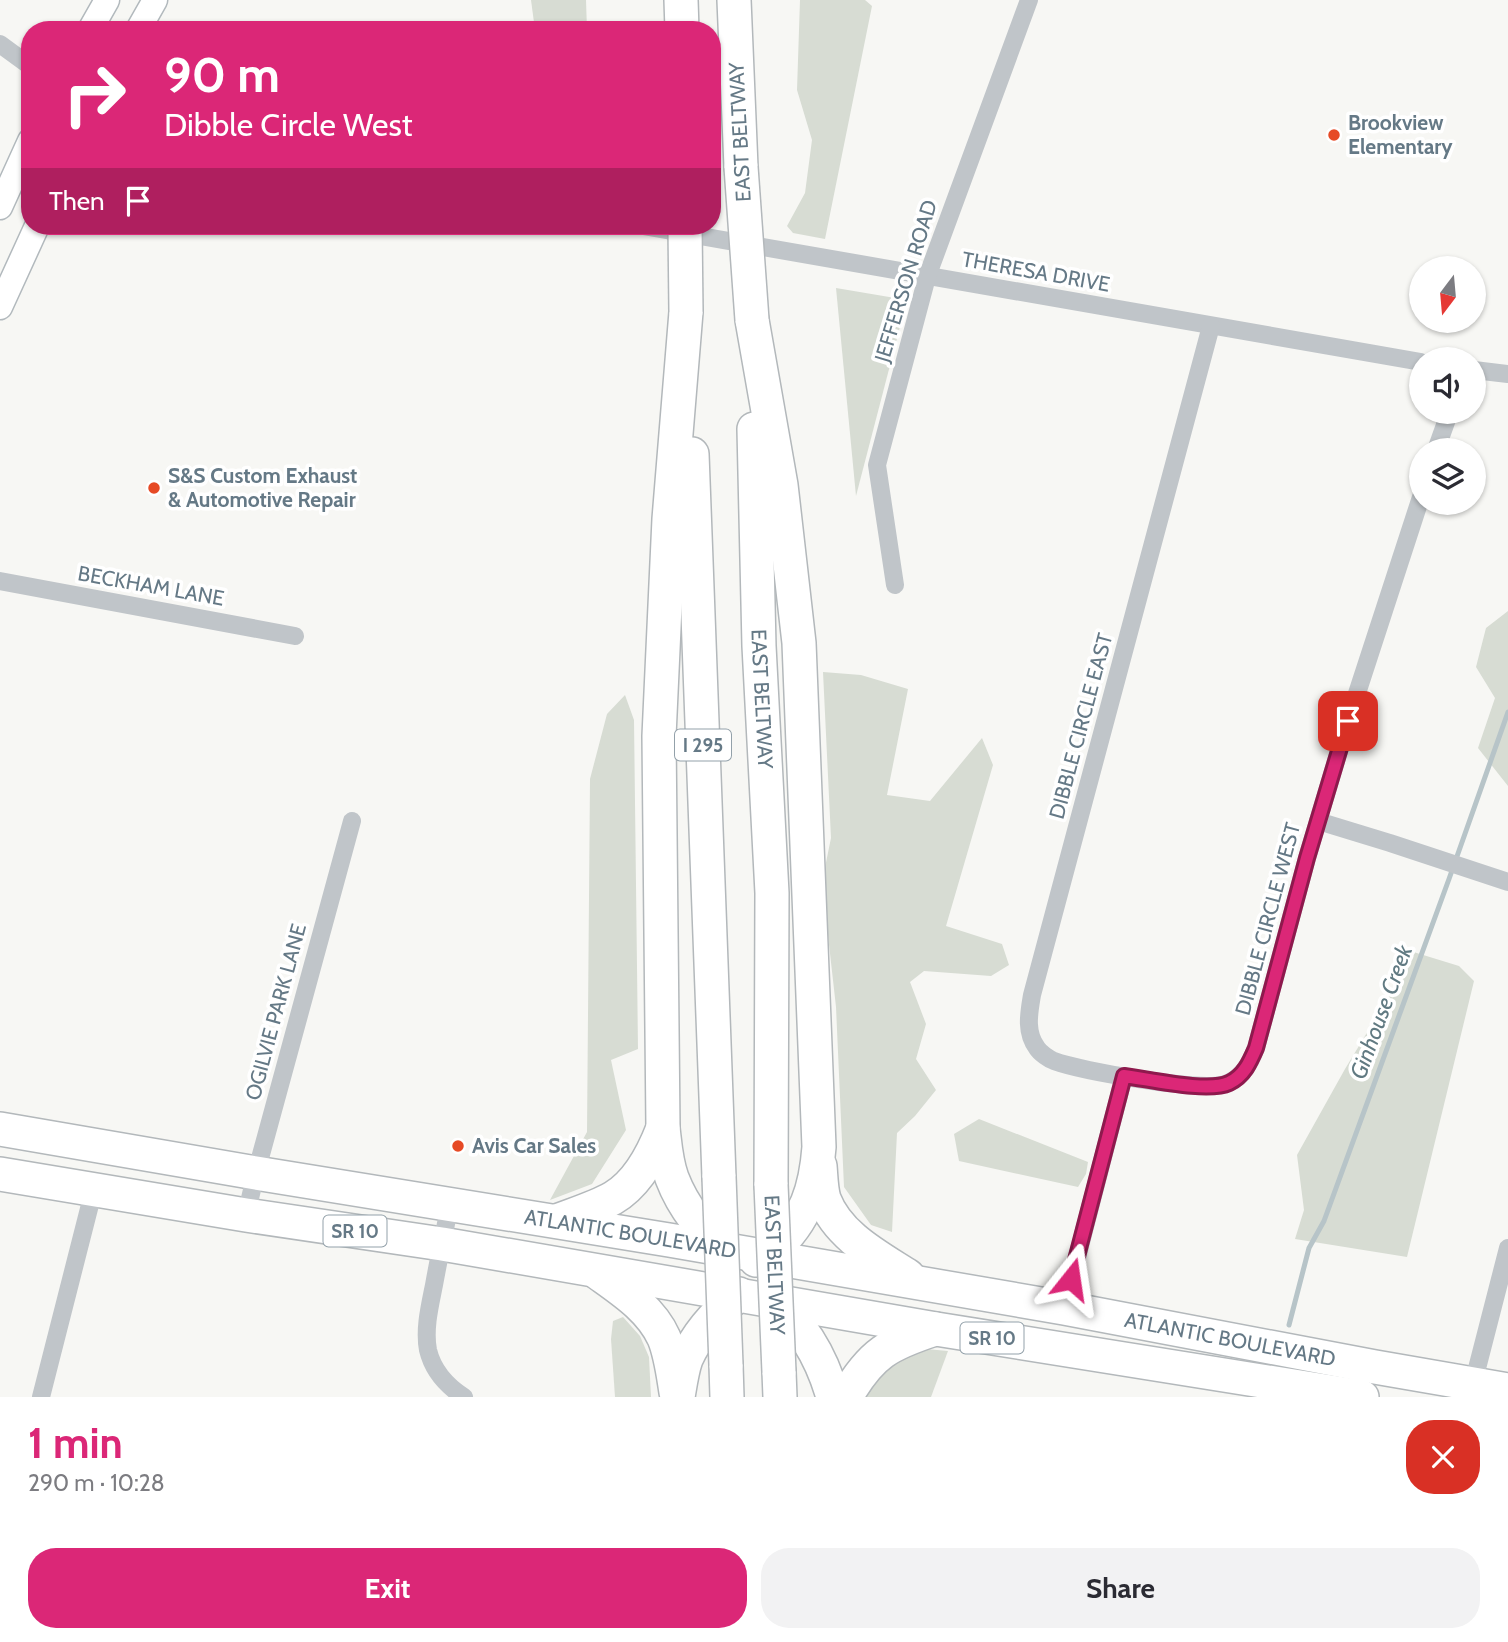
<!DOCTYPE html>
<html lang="en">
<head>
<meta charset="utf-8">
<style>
	body { margin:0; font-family:Cabin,sans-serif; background:#f2f2f3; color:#2b2b33; height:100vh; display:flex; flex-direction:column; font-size:26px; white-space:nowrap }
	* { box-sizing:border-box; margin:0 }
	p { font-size:23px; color:#7c7c81 }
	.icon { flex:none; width:38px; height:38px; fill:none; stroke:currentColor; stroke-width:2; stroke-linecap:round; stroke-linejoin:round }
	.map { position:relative; height:1397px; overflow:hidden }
	.details { display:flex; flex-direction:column; background:#fff; flex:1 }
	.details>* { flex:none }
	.guide { position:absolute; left:21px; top:21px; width:700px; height:214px; border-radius:28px; box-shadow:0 2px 5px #0004; background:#db2777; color:#fff; overflow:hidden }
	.needle { width:46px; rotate:196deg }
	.controls { position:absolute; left:1409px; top:256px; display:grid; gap:14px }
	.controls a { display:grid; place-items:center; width:77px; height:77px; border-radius:50%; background:#fff; box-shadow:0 2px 5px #0004; font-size:35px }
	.pin { position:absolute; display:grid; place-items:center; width:60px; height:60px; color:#fff; margin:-30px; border-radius:14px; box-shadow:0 4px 10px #0006 }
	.me { position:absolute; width:77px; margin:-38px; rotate:15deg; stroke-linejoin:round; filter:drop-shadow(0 0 5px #0008) }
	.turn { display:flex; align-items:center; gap:24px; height:147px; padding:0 28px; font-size:32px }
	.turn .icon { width:91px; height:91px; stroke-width:2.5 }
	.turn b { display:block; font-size:49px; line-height:60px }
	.then { display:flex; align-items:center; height:66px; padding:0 28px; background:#0003; gap:14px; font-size:26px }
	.round { display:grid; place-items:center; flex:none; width:74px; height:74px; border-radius:28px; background:#f2f2f3 }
	.head { display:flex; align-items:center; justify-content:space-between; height:119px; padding:0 28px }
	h1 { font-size:42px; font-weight:800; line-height:52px; color:#db2777 }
	.primary-button { display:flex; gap:14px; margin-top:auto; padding:14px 28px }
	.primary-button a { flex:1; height:80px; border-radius:28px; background:#db2777; color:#fff; font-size:28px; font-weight:800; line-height:80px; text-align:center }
	.primary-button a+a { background:#f2f2f3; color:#2b2b33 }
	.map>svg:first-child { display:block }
	.green { fill:#d7dcd3 }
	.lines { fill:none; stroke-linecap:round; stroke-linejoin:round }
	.stream { stroke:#b7c4c8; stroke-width:5 }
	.secondary-casing { stroke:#b2b9bd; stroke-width:27 }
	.highway-casing { stroke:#b3b8bb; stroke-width:36 }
	.street { stroke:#c0c5c9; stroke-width:18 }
	.secondary { stroke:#fff; stroke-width:24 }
	.highway { stroke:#fff; stroke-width:33 }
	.highway-bridge-casing { stroke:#b3b8bb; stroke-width:36; stroke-linecap:butt }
	.highway-bridge { stroke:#fff; stroke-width:33 }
	.route-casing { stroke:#8e194d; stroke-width:18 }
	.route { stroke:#db2777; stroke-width:12 }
	.poi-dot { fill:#e64a25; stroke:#fff; stroke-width:2.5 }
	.labels { text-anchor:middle; stroke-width:7; stroke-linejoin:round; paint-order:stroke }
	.shield { fill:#fff; stroke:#93a1aa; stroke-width:2 }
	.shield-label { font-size:19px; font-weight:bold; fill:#657986 }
	.poi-label { font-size:21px; font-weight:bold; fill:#657986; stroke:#fff; text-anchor:start }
	.street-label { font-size:21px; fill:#657986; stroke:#fff }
	.water-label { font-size:23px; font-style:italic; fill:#617a82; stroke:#fff }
</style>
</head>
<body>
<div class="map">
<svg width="1508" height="1397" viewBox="0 0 1508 1397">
	<rect width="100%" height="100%" fill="#f7f7f4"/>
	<g class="green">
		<polygon points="531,0 586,0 587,30 535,30"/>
		<polygon points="800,0 865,0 872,6 825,239 793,233 787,226 805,193 812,140 797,90"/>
		<polygon points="836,288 907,300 856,496"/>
		<polygon points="1508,611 1508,786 1478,748 1495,698 1476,667 1486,628"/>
		<polygon points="823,672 861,675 908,689 887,795 930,801 982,738 993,765 946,926 1002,944 1009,965 991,976 924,971 910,982 926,1024 916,1059 936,1090 915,1116 897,1133 892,1232 871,1225 844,1187 836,1007 822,882 831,838"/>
		<polygon points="625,695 634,720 638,1049 611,1060 626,1130 592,1184 550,1200 587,1132 590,779 607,714"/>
		<polygon points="1407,950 1459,966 1474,981 1407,1257 1295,1239 1304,1210 1297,1155 1345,1069 1394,988"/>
		<polygon points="979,1119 1088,1162 1086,1174 1078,1187 959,1161 954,1134"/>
		<polygon points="623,1317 640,1336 649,1357 651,1397 615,1397 611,1339 613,1321"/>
		<polygon points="926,1349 948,1351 931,1397 856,1397 876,1369"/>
	</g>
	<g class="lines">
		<polyline class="stream" points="1289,1325 1309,1248 1324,1221 1449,879 1508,712"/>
		<g class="secondary-casing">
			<g id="secondary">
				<polyline points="90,30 107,0"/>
				<polyline points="138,30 155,0"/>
				<polyline points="0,207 30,141"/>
				<polyline points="0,307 37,226"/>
			</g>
		</g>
		<g class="highway-casing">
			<g id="highway">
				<polyline points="681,0 682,30"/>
				<polyline points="734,0 741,167"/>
				<path d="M686,312L669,519L659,736L663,1128C665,1145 666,1162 672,1178C683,1207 704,1234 729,1253"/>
				<path d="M752,320L781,485L799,643L819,1147C816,1188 806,1220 774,1249C769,1253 762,1256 756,1260"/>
				<path id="s1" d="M754,429L759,646L772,893L771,1185"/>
				<polyline points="692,454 719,1177"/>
				<path id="s2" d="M0,1129L256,1173L669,1240L1064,1308L1375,1367L1508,1390"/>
				<path d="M820,1166C821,1177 821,1189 824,1199C838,1236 877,1256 908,1276"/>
				<polyline points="0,1174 246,1215 442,1244 936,1329 1362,1397"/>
				<path d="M557,1221C575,1214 595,1208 613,1198C637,1184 653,1154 663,1128"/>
				<path d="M598,1273C623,1291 651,1309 664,1338C671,1355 673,1374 676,1392"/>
				<path d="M770,1298C802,1323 822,1358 833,1397"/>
				<polyline points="726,1365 727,1397"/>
				<polyline points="779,1372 780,1397"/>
				<path d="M678,1397C680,1385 682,1370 686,1359C698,1332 717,1312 739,1294"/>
				<path d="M846,1397C871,1353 889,1344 935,1329"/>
			</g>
		</g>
		<g class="street">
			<polyline points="0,44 30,66"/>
			<polyline points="643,226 1421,362"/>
			<path d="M1211,326L1032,995C1029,1013 1025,1032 1037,1048C1040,1053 1049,1059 1054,1061C1082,1071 1199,1092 1225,1084C1242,1079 1250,1063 1256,1048L1307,858L1348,721L1421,497"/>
			<polyline points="1474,370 1508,374"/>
			<polyline points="1436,450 1450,411"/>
			<polyline points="0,581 295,636"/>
			<polyline points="895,585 877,465 927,277 1029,0"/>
			<polyline points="1318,821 1390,843 1508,882"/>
			<path d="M450,1203C445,1230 439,1257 434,1285C430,1305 424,1329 428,1350C433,1371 447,1386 464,1397"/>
			<polyline points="246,1215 256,1173 352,821"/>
			<polyline points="1064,1308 1124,1076"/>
			<polyline points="1473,1384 1508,1248"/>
			<polyline points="41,1397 94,1189"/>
		</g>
		<use href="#secondary" class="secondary"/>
		<use href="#highway" class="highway"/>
		<g class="highway-bridge-casing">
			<g id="highway-bridge">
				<polyline points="741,167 752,320"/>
				<polyline points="685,226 686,312"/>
				<polyline points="719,1177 726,1365"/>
				<path id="s3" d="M771,1185L779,1372"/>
			</g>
		</g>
		<use href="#highway-bridge" class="highway-bridge"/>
	</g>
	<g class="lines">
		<g class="route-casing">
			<path id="route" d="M1071,1279L1124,1076C1149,1079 1208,1093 1229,1083C1244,1076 1250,1062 1256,1048L1307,858L1348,721"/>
		</g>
		<use href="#route" class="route"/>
	</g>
	<g class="poi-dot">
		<circle cx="1334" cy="135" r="7"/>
		<circle cx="154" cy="488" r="7"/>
		<circle cx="458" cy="1146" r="7"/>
	</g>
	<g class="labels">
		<g class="shield">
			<rect x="675" y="729.5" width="56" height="31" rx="5"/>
			<rect x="323.5" y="1215.5" width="63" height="31" rx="5"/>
			<rect x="960.5" y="1322.5" width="63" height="31" rx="5"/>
		</g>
		<g class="shield-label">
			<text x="703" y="752">I 295</text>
			<text x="355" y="1238">SR 10</text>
			<text x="992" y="1345">SR 10</text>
		</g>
		<g class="poi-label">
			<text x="1348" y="130">Brookview<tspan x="1348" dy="24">Elementary</tspan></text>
			<text x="168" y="483">S&amp;S Custom Exhaust<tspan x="168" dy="24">&amp; Automotive Repair</tspan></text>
			<text x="472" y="1153">Avis Car Sales</text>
		</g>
		<g class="street-label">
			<text transform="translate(740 132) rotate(-93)" y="7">EAST BELTWAY</text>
			<text transform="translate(1036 272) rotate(10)" y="7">THERESA DRIVE</text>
			<text transform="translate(906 281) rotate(-73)" y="7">JEFFERSON ROAD</text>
			<text transform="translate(151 586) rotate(10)" y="7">BECKHAM LANE</text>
			<text dy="7" stroke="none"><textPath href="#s1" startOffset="270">EAST BELTWAY</textPath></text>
			<text transform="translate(1081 726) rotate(-75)" y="7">DIBBLE CIRCLE EAST</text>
			<text transform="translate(1268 919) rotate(-75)" y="7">DIBBLE CIRCLE WEST</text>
			<text transform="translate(276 1012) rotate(-75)" y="7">OGILVIE PARK LANE</text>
			<text dy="7" stroke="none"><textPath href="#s2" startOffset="639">ATLANTIC BOULEVARD</textPath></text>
			<text dy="7" stroke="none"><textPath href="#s3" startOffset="80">EAST BELTWAY</textPath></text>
			<text dy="7" stroke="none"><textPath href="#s2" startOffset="1248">ATLANTIC BOULEVARD</textPath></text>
		</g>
		<g class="water-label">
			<text transform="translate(1381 1012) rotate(-70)" y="8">Ginhouse Creek</text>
		</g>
	</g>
</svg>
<div class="controls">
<a><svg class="needle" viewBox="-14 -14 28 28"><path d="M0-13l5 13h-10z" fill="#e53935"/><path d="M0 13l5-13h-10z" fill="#7c7c81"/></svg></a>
<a><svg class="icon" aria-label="sound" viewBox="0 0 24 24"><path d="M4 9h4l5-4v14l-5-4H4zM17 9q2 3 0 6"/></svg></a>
<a><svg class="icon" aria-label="layers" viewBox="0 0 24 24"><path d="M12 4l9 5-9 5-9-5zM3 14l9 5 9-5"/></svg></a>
</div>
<div class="pin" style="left:1348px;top:721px;background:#d93025"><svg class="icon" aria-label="arrive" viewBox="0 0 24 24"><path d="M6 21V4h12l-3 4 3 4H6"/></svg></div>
<svg class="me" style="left:1071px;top:1279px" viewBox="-20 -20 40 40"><path d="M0-17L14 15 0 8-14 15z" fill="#db2777" stroke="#fff" stroke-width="4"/></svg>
<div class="guide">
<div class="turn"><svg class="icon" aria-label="right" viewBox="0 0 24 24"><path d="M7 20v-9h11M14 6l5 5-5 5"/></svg><div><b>90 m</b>Dibble Circle West</div></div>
<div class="then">Then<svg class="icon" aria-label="arrive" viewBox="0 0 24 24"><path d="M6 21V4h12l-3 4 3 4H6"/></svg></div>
</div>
</div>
<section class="details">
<div class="head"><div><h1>1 min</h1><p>290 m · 10:28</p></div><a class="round" style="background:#d93025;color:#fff"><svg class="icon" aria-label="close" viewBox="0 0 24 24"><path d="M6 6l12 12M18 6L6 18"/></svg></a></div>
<div class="primary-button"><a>Exit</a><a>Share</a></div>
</section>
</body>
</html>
